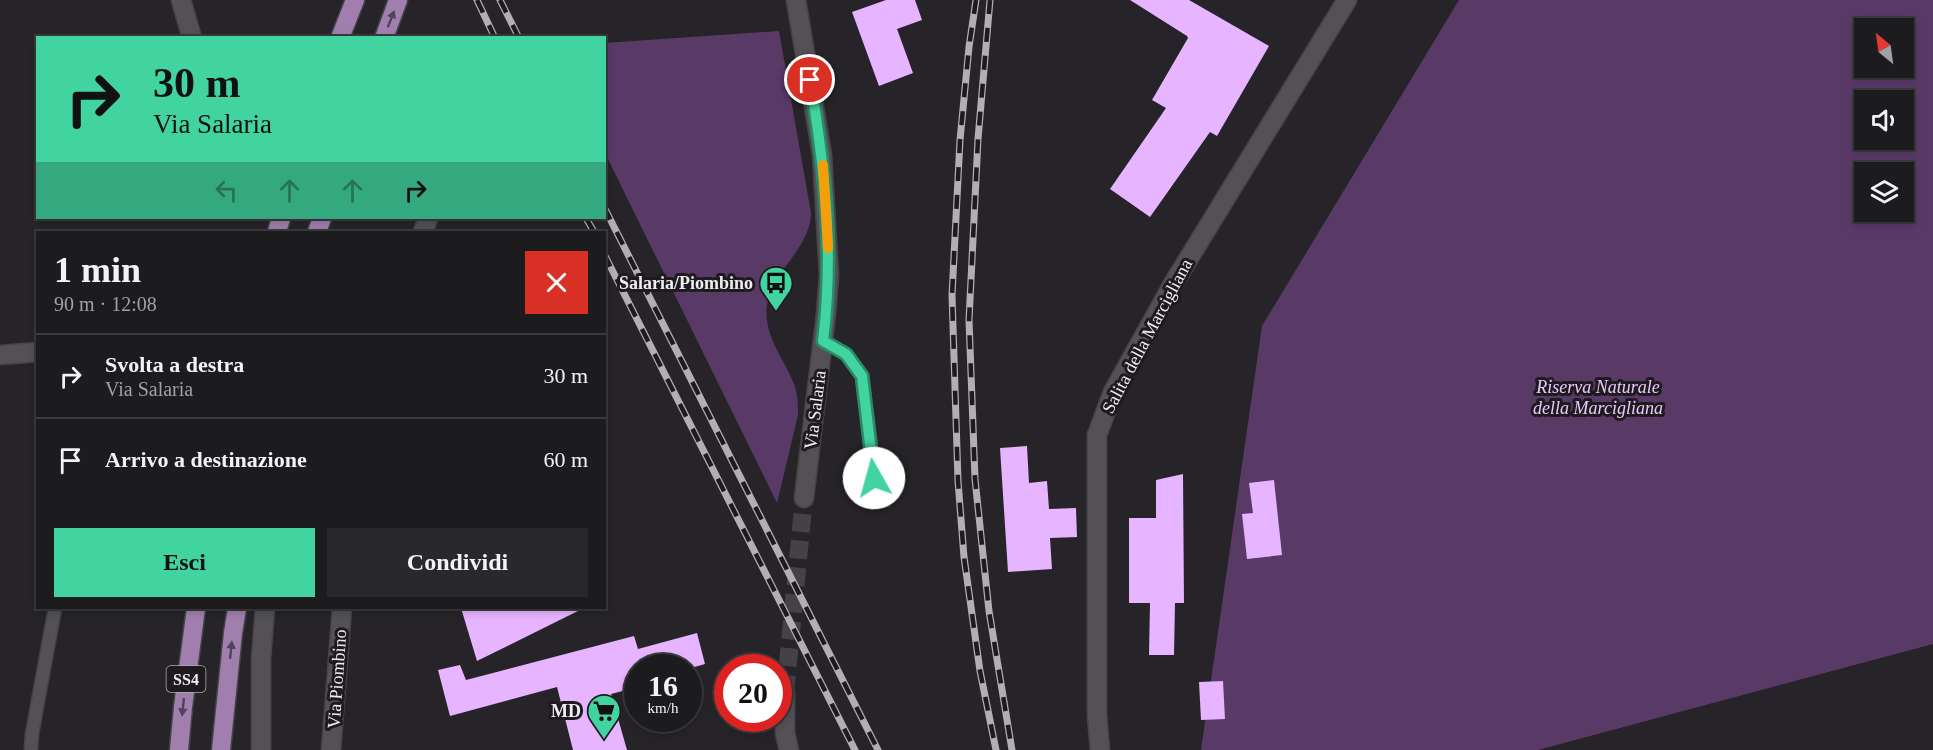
<!DOCTYPE html>
<html lang="it">
<head>
<meta charset="utf-8">
<style>
	body { margin:0; font-family:"Times New Roman",serif; background:#29282b; color:#f1f3f6; height:100vh; display:flex; flex-direction:column; font-size:22px; white-space:nowrap }
	* { box-sizing:border-box; margin:0 }
	p { font-size:20px; color:#a0a1a4 }
	.icon { flex:none; width:33px; height:33px; fill:none; stroke:currentColor; stroke-width:2; stroke-linecap:round; stroke-linejoin:round }
	.map { position:relative; flex:1; overflow:hidden }
	.side { position:absolute; left:36px; top:231px; width:570px; height:378px; display:flex; flex-direction:column; background:#1c1b1e; border-radius:0px; box-shadow:0 3px 9px #0003,0 0 0 2px #3a393c }
	.side>* { flex:none }
	.hud { position:absolute; left:36px; top:36px; width:570px; height:183px; border-radius:0px; box-shadow:0 3px 9px #0003,0 0 0 2px #3a393c; background:#42d4a0; color:#111; overflow:hidden }
	.needle { width:39px; rotate:331deg }
	.controls { position:absolute; left:1854px; top:18px; display:grid; gap:12px }
	.controls a { display:grid; place-items:center; width:60px; height:60px; border-radius:0px; background:#1c1b1e; box-shadow:0 3px 9px #0003,0 0 0 2px #3a393c; font-size:30px }
	.speed { position:absolute; left:624px; top:654px; display:flex; gap:12px; font-size:30px; font-weight:700; text-align:center }
	.speed>* { display:grid; place-content:center; width:78px; height:78px; border-radius:50%; background:#1c1b1e; box-shadow:0 3px 9px #0003,0 0 0 2px #3a393c; line-height:1 }
	.speed small { font-size:15px; font-weight:400 }
	.speed .limit { border:9px solid #d22; background:#fff; color:#111 }
	.pin { position:absolute; display:grid; place-items:center; width:51px; height:51px; color:#fff; margin:-26px; border:3px solid #fff; border-radius:50%; box-shadow:0 2px 6px #0007 }
	.me { position:absolute; width:66px; margin:-33px; rotate:353deg; stroke-linejoin:round; filter:drop-shadow(0 0 4px #0008) }
	.turn { display:flex; align-items:center; gap:21px; height:126px; padding:0 18px; font-size:27px }
	.turn .icon { width:78px; height:78px; stroke-width:2.5 }
	.turn b { display:block; font-size:42px; line-height:51px }
	.lanes { display:flex; align-items:center; height:57px; padding:0 18px; background:#0003; justify-content:center; gap:30px; direction:ltr }
	.lanes .off { opacity:.35 }
	.round { display:grid; place-items:center; flex:none; width:63px; height:63px; border-radius:0px; background:#29282b }
	.summary { display:flex; align-items:center; justify-content:space-between; height:102px; padding:0 18px }
	h1 { font-size:36px; font-weight:600; line-height:45px }
	.button { display:flex; gap:12px; margin-top:auto; padding:12px 18px }
	.button a { flex:1; height:69px; border-radius:0px; background:#42d4a0; color:#111; font-size:24px; font-weight:600; line-height:69px; text-align:center }
	.button a+a { background:#29282b; color:#f1f3f6 }
	ul { padding:0; list-style:none }
	li { display:flex; align-items:center; gap:18px; height:84px; padding:0 18px; border-top:2px solid #3a393c }
	li div { flex:1 }
	li b { display:block; font-size:22px }
	li em { font-style:normal }
	.map>svg:first-child { display:block }
	.green { fill:#593a67; fill-rule:evenodd }
	.building { fill:#e7b4ff }
	.lines { fill:none; stroke-linecap:round; stroke-linejoin:round }
	.secondary-tunnel { stroke:#444246; stroke-width:18; stroke-dasharray:18 9; stroke-linecap:butt }
	.lane-casing { stroke:#454346; stroke-width:15 }
	.street-casing { stroke:#454346; stroke-width:21 }
	.secondary-casing { stroke:#454346; stroke-width:21 }
	.primary-casing { stroke:#454346; stroke-width:21 }
	.lane { stroke:#535155; stroke-width:12 }
	.street { stroke:#535155; stroke-width:18 }
	.secondary { stroke:#535155; stroke-width:18 }
	.primary { stroke:#a07faf; stroke-width:18 }
	.rail-casing { stroke:#b1afb2; stroke-width:7 }
	.rail { stroke:#1d1b1e; stroke-width:4.5; stroke-dasharray:14; stroke-linecap:butt }
	.oneway { fill:#514358 }
	.route-casing { stroke:#2b8a68; stroke-width:15 }
	.route { stroke:#42d4a0; stroke-width:10 }
	.slow { stroke:#f59e0b; stroke-width:10 }
	.labels { text-anchor:middle; stroke-width:6; stroke-linejoin:round; paint-order:stroke }
	.shield { fill:#1d1b1e; stroke:#b0aeb0; stroke-width:1.5 }
	.shield-label { font-size:16px; font-weight:bold; fill:#efedef }
	.poi-label { font-size:18px; font-weight:bold; fill:#efedef; stroke:#1d1b1e; text-anchor:end }
	.street-label { font-size:18px; fill:#efedef; stroke:#1d1b1e }
	.park-label { font-size:18px; font-style:italic; fill:#edc6ff; stroke:#1d1b1e }
</style>
</head>
<body>
<div class="map">
<svg width="1933" height="750" viewBox="0 0 1933 750">
	<rect width="100%" height="100%" fill="#262428"/>
	<g class="green">
		<path d="M1459,0H1933V644L1538,750H1201L1262,326ZM1864,28H1904V68H1864ZM1864,100H1904V140H1864ZM1864,172H1904V212H1864Z"/>
		<path d="M779,31L811,213C811,248 771,272 767,305C763,338 785,358 795,387C798,396 798,405 798,415L777,503L605,153L604,43Z"/>
	</g>
	<g class="building">
		<polygon points="886,0 915,0 922,20 897,29 913,73 879,86 852,12"/>
		<polygon points="1130,0 1189,0 1269,46 1217,136 1210,132 1150,217 1110,189 1166,108 1152,100 1188,38 1187,36"/>
		<polygon points="1027,446 1029,483 1047,481 1049,509 1076,508 1077,537 1050,538 1052,569 1008,572 1000,448"/>
		<polygon points="1183,474 1184,603 1175,603 1174,655 1149,655 1150,603 1129,603 1129,518 1156,518 1156,480"/>
		<polygon points="1274,480 1282,555 1247,559 1242,514 1253,513 1249,483"/>
		<polygon points="461,608 584,608 477,661"/>
		<polygon points="697,633 705,664 691,668 638,668 638,687 611,694 627,750 573,750 557,687 450,716 438,670 460,665 466,680 634,636 638,649"/>
		<polygon points="1223,681 1225,719 1201,720 1199,682"/>
	</g>
	<g class="lines">
		<polyline class="secondary-tunnel" points="785,693 804,498"/>
		<g class="lane-casing">
			<g id="lane">
				<polyline points="823,341 846,354 862,376 875,478"/>
				<polyline points="31,750 32,734 55,608"/>
			</g>
		</g>
		<g class="street-casing">
			<g id="street">
				<polyline points="181,0 192,38"/>
				<polyline points="423,232 428,218"/>
				<polyline points="0,355 38,352"/>
				<polyline points="261,750 261,659 265,608"/>
				<polyline points="331,750 342,608"/>
				<polyline points="1100,750 1097,715 1097,435 1113,392 1173,284 1347,0"/>
			</g>
		</g>
		<g class="secondary-casing">
			<g id="secondary">
				<polyline points="796,0 822,155 829,275 826,314 804,498"/>
				<polyline points="785,693 785,733 789,750"/>
			</g>
		</g>
		<g class="primary-casing">
			<g id="primary">
				<polyline points="340,38 355,0"/>
				<polyline points="384,38 398,0"/>
				<polyline points="277,232 281,218"/>
				<polyline points="317,232 322,218"/>
				<polyline points="179,750 183,707 196,608"/>
				<polyline points="221,750 233,633 237,608"/>
			</g>
		</g>
		<use href="#lane" class="lane"/>
		<use href="#street" class="street"/>
		<use href="#secondary" class="secondary"/>
		<use href="#primary" class="primary"/>
		<g class="rail-casing">
			<g id="rail">
				<polyline points="477,0 495,38"/>
				<polyline points="500,0 519,38"/>
				<polyline points="976,0 969,47 960,140 952,295 958,481 964,557 980,671 996,750"/>
				<polyline points="990,0 978,139 969,320 975,479 989,611 1012,750"/>
				<polyline points="604,207 878,750"/>
				<polyline points="586,218 594,232"/>
				<polyline points="604,254 855,750"/>
			</g>
		</g>
		<use href="#rail" class="rail"/>
	</g>
	<defs><path id="oneway-solid" d="M-6-.8H1V-3.2L6.5 0L1 3.2V.8H-6Z" transform="scale(1.5)"/></defs>
	<g class="oneway">
		<use href="#oneway-solid" transform="translate(391 19) rotate(-69)"/>
		<use href="#oneway-solid" transform="translate(231 650) rotate(-84)"/>
		<use href="#oneway-solid" transform="translate(183 707) rotate(96)"/>
	</g>
	<g class="lines">
		<g class="route-casing">
			<path id="route" d="M810,80C825,167 834,253 823,341L846,354L862,376L874,478"/>
		</g>
		<use href="#route" class="route"/>
		<polyline class="slow" points="823,165 828,248"/>
	</g>
	<defs>
		<g id="bus-pin" transform="scale(1.725)"><path d="M0 17L-7.5 6A9.5 9.5 0 1 1 7.5 6Z" fill="#42d4a0" stroke="#1d1b1e"/><path d="M-5-6H5V4H4V6H2V4H-2V6H-4V4H-5ZM-3.5-4V0h7V-4ZM-3.5 1.2v1.5H-2V1.2ZM2 1.2v1.5H3.5V1.2Z" fill="#111"/></g>
		<g id="supermarket-pin" transform="scale(1.725)"><path d="M0 17L-7.5 6A9.5 9.5 0 1 1 7.5 6Z" fill="#42d4a0" stroke="#1d1b1e"/><path d="M-6-5.5h2.5l.6 2H6L4.5 2H-2.5L-4.4-4H-6ZM-1.5 3.2a1.3 1.3 0 1 0 .1 0ZM3 3.2a1.3 1.3 0 1 0 .1 0Z" fill="#111"/></g>
	</defs>
	<g fill-rule="evenodd">
		<use href="#bus-pin" x="776" y="283"/>
		<use href="#supermarket-pin" x="604" y="711"/>
	</g>
	<g class="labels">
		<rect class="shield" x="166.5" y="666" width="39" height="26" rx="4.5"/>
		<g class="shield-label">
			<text x="186" y="685">SS4</text>
		</g>
		<g class="poi-label">
			<text x="753" y="289">Salaria/Piombino</text>
			<text x="581" y="717">MD</text>
		</g>
		<g class="street-label">
			<text transform="translate(1147 336) rotate(-62)" y="6">Salita della Marcigliana</text>
			<text transform="translate(815 410) rotate(-83)" y="6">Via Salaria</text>
			<text transform="translate(337 679) rotate(-86)" y="6">Via Piombino</text>
		</g>
		<g class="park-label">
			<text x="1598" y="393">Riserva Naturale<tspan x="1598" dy="21">della Marcigliana</tspan></text>
		</g>
	</g>
</svg>
<div class="controls">
<a><svg class="needle" viewBox="-14 -14 28 28"><path d="M0-13l5 13h-10z" fill="#e53935"/><path d="M0 13l5-13h-10z" fill="#a0a1a4"/></svg></a>
<a><svg class="icon" aria-label="sound" viewBox="0 0 24 24"><path d="M4 9h4l5-4v14l-5-4H4zM17 9q2 3 0 6"/></svg></a>
<a><svg class="icon" aria-label="layers" viewBox="0 0 24 24"><path d="M12 4l9 5-9 5-9-5zM3 14l9 5 9-5"/></svg></a>
</div>
<div class="speed"><div>16<small>km/h</small></div><div class="limit">20</div></div>
<div class="pin" style="left:810px;top:80px;background:#d93025"><svg class="icon" aria-label="arrive" viewBox="0 0 24 24"><path d="M6 21V4h12l-3 4 3 4H6"/></svg></div>
<svg class="me" style="left:874px;top:478px" viewBox="-20 -20 40 40"><circle r="19" fill="#fff"/><path d="M0-13L10 11 0 6-10 11z" fill="#42d4a0"/></svg>
<div class="hud">
<div class="turn"><svg class="icon" aria-label="right" viewBox="0 0 24 24"><path d="M7 20v-9h11M14 6l5 5-5 5"/></svg><div><b>30 m</b>Via Salaria</div></div>
<div class="lanes"><svg class="icon off" aria-label="left" viewBox="0 0 24 24"><path d="M17 20v-9H6M10 6l-5 5 5 5"/></svg><svg class="icon off" aria-label="ahead" viewBox="0 0 24 24"><path d="M12 20V5M6 11l6-6 6 6"/></svg><svg class="icon off" aria-label="ahead" viewBox="0 0 24 24"><path d="M12 20V5M6 11l6-6 6 6"/></svg><svg class="icon" aria-label="right" viewBox="0 0 24 24"><path d="M7 20v-9h11M14 6l5 5-5 5"/></svg></div>
</div>
<section class="side">
<div class="summary"><div><h1>1 min</h1><p>90 m · 12:08</p></div><a class="round" style="background:#d93025;color:#fff"><svg class="icon" aria-label="close" viewBox="0 0 24 24"><path d="M6 6l12 12M18 6L6 18"/></svg></a></div>
<ul>
<li><svg class="icon" aria-label="right" viewBox="0 0 24 24"><path d="M7 20v-9h11M14 6l5 5-5 5"/></svg><div><b>Svolta a destra</b><p>Via Salaria</p></div><em>30 m</em></li>
<li><svg class="icon" aria-label="arrive" viewBox="0 0 24 24"><path d="M6 21V4h12l-3 4 3 4H6"/></svg><div><b>Arrivo a destinazione</b></div><em>60 m</em></li>
</ul>
<div class="button"><a>Esci</a><a>Condividi</a></div>
</section>
</div>
</body>
</html>
